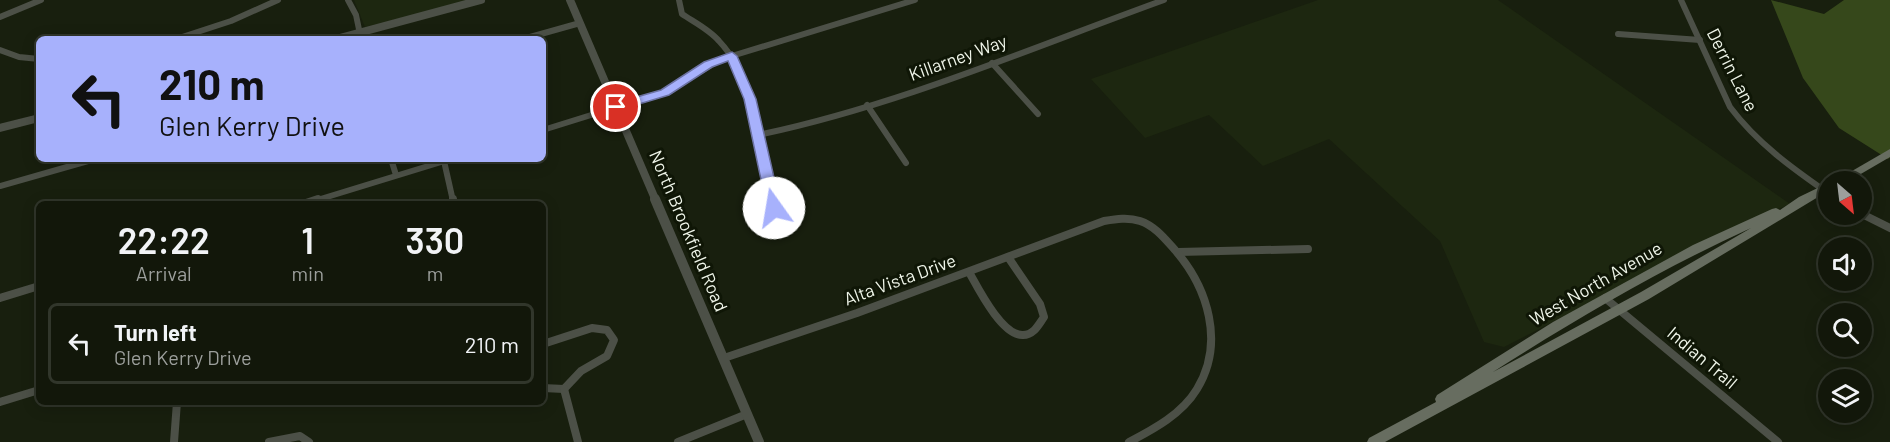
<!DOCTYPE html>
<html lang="en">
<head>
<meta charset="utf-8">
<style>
	body { margin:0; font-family:Barlow,sans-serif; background:#1f2418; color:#f1f3f6; height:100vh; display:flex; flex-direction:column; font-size:22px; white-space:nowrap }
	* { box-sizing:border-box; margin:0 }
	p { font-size:20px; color:#9c9f9c }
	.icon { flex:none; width:33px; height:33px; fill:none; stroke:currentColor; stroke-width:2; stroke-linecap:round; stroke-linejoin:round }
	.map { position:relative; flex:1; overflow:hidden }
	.side { position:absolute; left:36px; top:201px; width:510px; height:204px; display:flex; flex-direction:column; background:#12170a; border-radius:9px; box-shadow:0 3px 15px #0003,0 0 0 2px #31362b }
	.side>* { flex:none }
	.top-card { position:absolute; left:36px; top:36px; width:510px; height:126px; border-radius:9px; box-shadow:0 3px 15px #0003,0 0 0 2px #31362b; background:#a7b1fc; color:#111; overflow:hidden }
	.needle { width:39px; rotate:152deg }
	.fabs { position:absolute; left:1818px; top:171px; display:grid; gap:12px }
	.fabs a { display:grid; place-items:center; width:54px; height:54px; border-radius:50%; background:#12170a; box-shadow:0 3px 15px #0003,0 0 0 2px #31362b; font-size:30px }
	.pin { position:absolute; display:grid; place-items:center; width:51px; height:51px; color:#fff; margin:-26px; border:3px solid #fff; border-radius:50%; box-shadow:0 2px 6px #0007 }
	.me { position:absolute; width:66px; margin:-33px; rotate:347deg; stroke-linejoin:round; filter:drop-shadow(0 0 4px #0008) }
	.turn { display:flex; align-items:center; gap:21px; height:126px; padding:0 24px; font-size:27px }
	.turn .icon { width:78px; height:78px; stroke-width:2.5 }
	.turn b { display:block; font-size:42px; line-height:51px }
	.eta { display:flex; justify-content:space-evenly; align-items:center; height:102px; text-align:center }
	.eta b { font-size:36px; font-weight:600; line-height:42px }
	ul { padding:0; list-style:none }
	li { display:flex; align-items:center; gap:18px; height:81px; margin:0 12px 9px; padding:0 12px; border:3px solid #31362b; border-radius:9px }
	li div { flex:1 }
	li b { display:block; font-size:22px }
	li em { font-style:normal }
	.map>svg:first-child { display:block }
	.built { fill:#1d2710 }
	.green { fill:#36481b }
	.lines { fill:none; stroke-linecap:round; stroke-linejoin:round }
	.minor-far1 { stroke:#4c5047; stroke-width:6 }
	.minor { stroke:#4c5047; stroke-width:8 }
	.tertiary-far1 { stroke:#4c5047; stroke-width:8 }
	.tertiary { stroke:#4c5047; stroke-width:10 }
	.secondary { fill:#676d60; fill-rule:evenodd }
	.route { fill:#a7b1fc; stroke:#6d73a4; stroke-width:1.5 }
	.labels { text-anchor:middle; stroke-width:6; stroke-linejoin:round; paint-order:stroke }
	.street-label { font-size:18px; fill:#eff5e9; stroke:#0f1606 }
</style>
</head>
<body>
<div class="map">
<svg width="1890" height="442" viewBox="0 0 1890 442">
	<rect width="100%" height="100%" fill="#181f0e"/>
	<g class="built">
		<polygon points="354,0 475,0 365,27"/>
		<polygon points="1318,0 1498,0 1790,204 1744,224 1504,347 1484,342 1440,241 1329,139 1263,166 1209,115 1145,138 1091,79"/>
	</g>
	<polygon class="green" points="1771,0 1824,14 1844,0 1890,0 1890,157 1888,159 1839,128 1803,78"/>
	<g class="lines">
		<g class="minor-far1">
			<polyline points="348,0 356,15 361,39"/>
			<path d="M679,0L682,14C694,22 710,30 719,41C757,81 761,150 772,201"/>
			<path d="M1681,0L1730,107C1757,143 1792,168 1828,193"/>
			<polyline points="0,17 41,0"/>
			<polyline points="1618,34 1700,40"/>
			<polyline points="176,39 231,21 278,0"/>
			<polyline points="523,39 580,23"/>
			<polyline points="0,50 19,57 39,59"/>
			<polyline points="992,63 1038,114"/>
			<polyline points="867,105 906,163"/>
			<polyline points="543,130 665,92 722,59 915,0"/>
			<path d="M758,135C897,106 1031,48 1164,0"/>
			<polyline points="391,159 396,175"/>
			<polyline points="444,161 453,201"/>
			<polyline points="0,186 95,159"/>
			<polyline points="314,201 451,159"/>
		</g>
		<g class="minor">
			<polyline points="453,199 454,204"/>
			<polyline points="772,199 774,208"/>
			<polyline points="303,204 318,199"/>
			<polyline points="1862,214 1890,228"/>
			<polyline points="1178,252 1308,249"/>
			<path d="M969,272C978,288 1002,336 1023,335C1034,335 1039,324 1044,317L1040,304L1008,257"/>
			<polyline points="0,298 39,286"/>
			<polyline points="1605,298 1778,442"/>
			<polyline points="543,344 592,328 607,330 614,340 607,356 581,371 564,389 543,388"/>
			<path d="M724,358L857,313L1104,221C1116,219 1128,217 1140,221C1155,226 1165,239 1175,250C1208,288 1225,343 1197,389C1182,414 1154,429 1129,442"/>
			<polyline points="564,389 578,442"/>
			<polyline points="0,402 39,390"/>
			<polyline points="174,442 177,402"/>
			<polyline points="269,442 300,436 309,442"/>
			<polyline points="678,442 747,414"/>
		</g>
		<g class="tertiary-far1">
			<polyline points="570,0 656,201"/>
			<polyline points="336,39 481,0"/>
			<polyline points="0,128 39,118"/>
		</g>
		<polyline class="tertiary" points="655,199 759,442"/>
		<g class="secondary">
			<polygon points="1890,149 1890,157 1847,182 1833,182"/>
			<path d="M1828,183V191L1649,299L1385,442H1367L1369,438L1436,402L1435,399L1437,395L1553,322L1693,245L1772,209L1776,208L1780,210L1799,197ZM1751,228L1641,292L1493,372C1576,319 1661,269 1751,228Z"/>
		</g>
	</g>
	<polygon class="route" points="732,52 737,56 756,99 781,208 774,213 767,208 744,99 728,61 712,67 669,95 616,111 610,107 612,104 661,90 704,62"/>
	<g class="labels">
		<g class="street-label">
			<text transform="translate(958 58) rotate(-20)" y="6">Killarney Way</text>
			<text transform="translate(1732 70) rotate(63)" y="6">Derrin Lane</text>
			<text transform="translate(688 231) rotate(67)" y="6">North Brookfield Road</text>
			<text transform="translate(900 280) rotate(-20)" y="6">Alta Vista Drive</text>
			<text transform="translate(1596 284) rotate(-30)" y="6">West North Avenue</text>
			<text transform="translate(1702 358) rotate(40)" y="6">Indian Trail</text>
		</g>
	</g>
</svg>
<div class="fabs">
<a><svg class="needle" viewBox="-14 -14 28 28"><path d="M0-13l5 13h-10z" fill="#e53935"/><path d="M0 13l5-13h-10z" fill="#9c9f9c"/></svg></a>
<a><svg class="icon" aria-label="sound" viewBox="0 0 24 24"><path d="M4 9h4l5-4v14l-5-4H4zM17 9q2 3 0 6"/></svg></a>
<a><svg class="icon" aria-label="search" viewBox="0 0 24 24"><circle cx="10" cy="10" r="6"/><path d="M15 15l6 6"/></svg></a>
<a><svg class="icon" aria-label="layers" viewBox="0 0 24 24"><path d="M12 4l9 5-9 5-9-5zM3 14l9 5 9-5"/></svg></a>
</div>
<div class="pin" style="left:616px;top:107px;background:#d93025"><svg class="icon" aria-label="arrive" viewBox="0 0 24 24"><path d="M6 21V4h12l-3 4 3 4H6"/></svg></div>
<svg class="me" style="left:774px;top:208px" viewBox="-20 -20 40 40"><circle r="19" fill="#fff"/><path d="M0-13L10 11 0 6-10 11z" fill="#a7b1fc"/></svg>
<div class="top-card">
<div class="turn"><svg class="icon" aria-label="left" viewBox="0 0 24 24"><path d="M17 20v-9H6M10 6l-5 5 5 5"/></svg><div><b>210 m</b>Glen Kerry Drive</div></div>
</div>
<section class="side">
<div class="eta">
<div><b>22:22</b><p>Arrival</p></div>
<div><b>1</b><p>min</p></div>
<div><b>330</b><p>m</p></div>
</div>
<ul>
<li><svg class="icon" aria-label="left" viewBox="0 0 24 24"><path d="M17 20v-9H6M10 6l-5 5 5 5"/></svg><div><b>Turn left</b><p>Glen Kerry Drive</p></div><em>210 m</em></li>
</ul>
</section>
</div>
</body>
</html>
